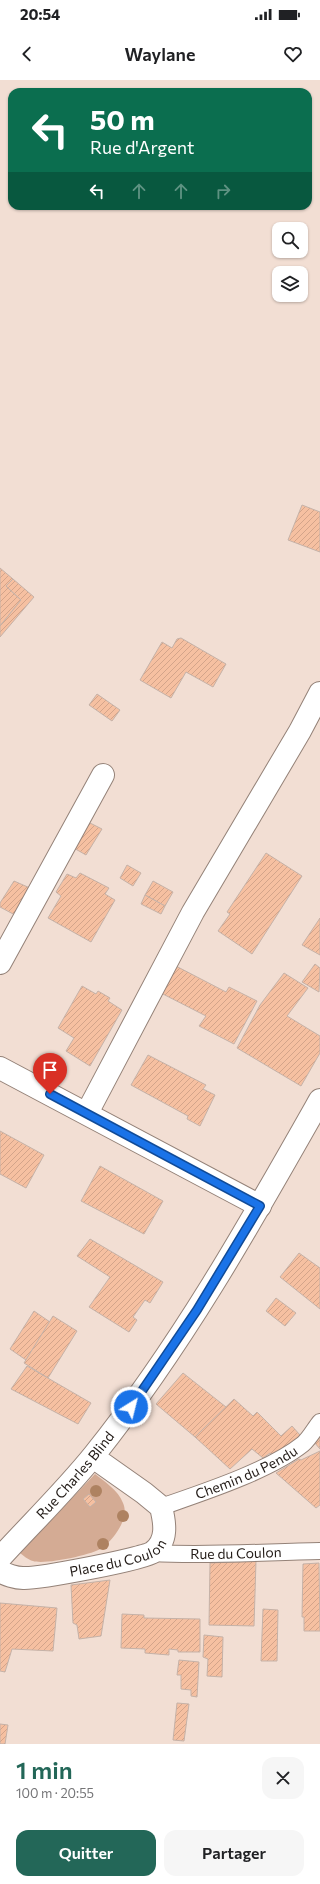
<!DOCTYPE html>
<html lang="fr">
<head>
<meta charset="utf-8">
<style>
	body { margin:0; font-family:Commissioner,sans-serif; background:#f6f6f6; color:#202124; height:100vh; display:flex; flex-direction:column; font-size:15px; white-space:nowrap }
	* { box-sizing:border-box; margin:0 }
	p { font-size:13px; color:#757577 }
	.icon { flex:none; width:22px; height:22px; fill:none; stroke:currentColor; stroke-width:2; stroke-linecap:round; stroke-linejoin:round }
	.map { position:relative; height:1664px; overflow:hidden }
	.details { display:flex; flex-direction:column; background:#fff; flex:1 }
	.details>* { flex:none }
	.top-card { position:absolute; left:8px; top:8px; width:304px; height:122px; border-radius:12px; box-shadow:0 1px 3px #0004; background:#0b6e4f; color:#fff; overflow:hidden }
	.fabs { position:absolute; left:272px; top:142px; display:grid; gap:8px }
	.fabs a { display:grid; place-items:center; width:36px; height:36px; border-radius:8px; background:#fff; box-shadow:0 1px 3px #0004; font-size:20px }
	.pin { position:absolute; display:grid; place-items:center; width:34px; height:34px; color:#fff; margin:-41px -17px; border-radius:50% 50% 50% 0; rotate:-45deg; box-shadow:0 0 4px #0007 }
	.pin .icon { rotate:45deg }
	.me { position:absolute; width:44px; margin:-22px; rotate:36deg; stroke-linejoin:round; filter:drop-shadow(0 0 3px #0008) }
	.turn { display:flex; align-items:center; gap:14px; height:84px; padding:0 16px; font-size:18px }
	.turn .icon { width:52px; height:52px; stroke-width:2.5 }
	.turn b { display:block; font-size:28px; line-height:34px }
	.lanes { display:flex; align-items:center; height:38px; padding:0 16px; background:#0003; justify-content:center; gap:20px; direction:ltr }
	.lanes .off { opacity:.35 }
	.round { display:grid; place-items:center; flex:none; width:42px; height:42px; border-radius:12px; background:#f6f6f6 }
	.headline { display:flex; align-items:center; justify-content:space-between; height:68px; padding:0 16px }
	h1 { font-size:24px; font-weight:600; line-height:30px; color:#236758 }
	.cta { display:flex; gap:8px; margin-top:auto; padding:8px 16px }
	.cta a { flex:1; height:46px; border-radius:12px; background:#236758; color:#fff; font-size:16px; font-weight:600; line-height:46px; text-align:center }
	.cta a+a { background:#f6f6f6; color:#202124 }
	.status { display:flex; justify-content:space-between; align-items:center; height:28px; padding:0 20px; background:#fff; direction:ltr }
	.status svg { height:11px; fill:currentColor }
	header { display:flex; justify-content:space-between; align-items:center; height:52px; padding:0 16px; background:#fff; font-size:18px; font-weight:600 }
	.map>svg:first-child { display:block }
	.green { fill:#d4ab94 }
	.building { fill:url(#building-hatch); stroke:#c5b2a8 }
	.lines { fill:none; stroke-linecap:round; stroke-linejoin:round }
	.service-casing { stroke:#948278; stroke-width:18 }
	.minor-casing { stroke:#948278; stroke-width:24 }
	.service { stroke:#fff; stroke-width:16 }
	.minor { stroke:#fff; stroke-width:22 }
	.tree { fill:#ae8261 }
	.route-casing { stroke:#114b97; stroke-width:10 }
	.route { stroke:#1a73e8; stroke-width:7 }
	.labels { text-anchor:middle; stroke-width:4; stroke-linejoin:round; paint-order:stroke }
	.street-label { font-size:14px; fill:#221b17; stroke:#fff }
</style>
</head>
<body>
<div class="status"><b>20:54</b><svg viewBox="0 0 49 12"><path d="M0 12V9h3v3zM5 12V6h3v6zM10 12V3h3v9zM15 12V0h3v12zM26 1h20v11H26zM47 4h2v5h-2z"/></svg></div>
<header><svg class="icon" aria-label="back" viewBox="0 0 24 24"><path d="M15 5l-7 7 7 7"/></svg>Waylane<svg class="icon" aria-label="heart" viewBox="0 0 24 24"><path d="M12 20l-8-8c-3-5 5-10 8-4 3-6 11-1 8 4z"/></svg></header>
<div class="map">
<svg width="320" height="1664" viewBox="0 0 320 1664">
	<defs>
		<pattern id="building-hatch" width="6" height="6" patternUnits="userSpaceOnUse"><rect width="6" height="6" fill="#f6c0a1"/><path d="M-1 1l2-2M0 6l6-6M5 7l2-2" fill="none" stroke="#d3a48a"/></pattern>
	</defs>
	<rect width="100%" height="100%" fill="#f2ded3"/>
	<path class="green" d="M95,1394C105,1402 118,1410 123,1423C130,1438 114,1459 102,1468C92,1475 44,1485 33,1481C28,1480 23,1475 20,1473Z"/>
	<g class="building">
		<polygon points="302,425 320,432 320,472 288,460"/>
		<polygon points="0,488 13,499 6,506 21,520 0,546"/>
		<polygon points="13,499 34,517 0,557 0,546 21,520 6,506"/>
		<polygon points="181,558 226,584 213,607 186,592 171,618 140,600 162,562 172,568 177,559"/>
		<polygon points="97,614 120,630 112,641 89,625"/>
		<polygon points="86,741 102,749 86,775 72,767"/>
		<polygon points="266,773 302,796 252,874 218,851 230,834 227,832"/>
		<polygon points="127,785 141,793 133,806 120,798"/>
		<polygon points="80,793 109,808 105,814 115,820 91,862 48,838 61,816 56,812 67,794 76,798"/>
		<polygon points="14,801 30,808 15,835 0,827 0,823"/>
		<polygon points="153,801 173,812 165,826 145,815"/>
		<polygon points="145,815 165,826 161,834 141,824"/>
		<polygon points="320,838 320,875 302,865"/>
		<polygon points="172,884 226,912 229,907 257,921 234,964 199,946 206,936 159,912"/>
		<polygon points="315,884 320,888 319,912 302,902"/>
		<polygon points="284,893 308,908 287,936 320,956 320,973 301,1006 237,968 260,925"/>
		<polygon points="82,906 96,914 98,911 110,918 108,921 122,930 90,986 66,971 74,958 58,948"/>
		<polygon points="148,975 206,1005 203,1009 215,1015 200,1046 187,1039 188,1036 131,1005"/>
		<polygon points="0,1051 44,1075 26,1108 0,1094"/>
		<polygon points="100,1086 163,1121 144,1154 81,1121"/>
		<polygon points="90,1159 163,1202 150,1223 145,1220 133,1237 137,1240 129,1252 89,1227 110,1197 77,1176"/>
		<polygon points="299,1173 320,1188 320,1229 280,1197"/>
		<polygon points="276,1218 296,1233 285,1246 266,1231"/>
		<polygon points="34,1231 50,1242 26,1280 10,1269"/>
		<polygon points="53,1236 77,1251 48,1298 24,1283"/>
		<polygon points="27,1286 91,1323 78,1344 11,1309"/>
		<polygon points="183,1293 226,1327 195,1357 156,1324"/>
		<polygon points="234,1319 253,1336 257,1332 281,1356 292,1346 300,1355 293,1363 273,1375 270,1373 263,1378 252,1369 230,1389 195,1357"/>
		<polygon points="320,1356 320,1369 314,1362"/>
		<polygon points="320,1371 320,1425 316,1428 276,1393 299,1379 301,1380"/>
		<polygon points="89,1414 96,1422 90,1427 83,1419"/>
		<polygon points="256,1481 254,1546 209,1545 210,1483"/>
		<polygon points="319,1483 320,1551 304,1551 304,1537 302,1537 303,1484"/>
		<polygon points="110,1500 101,1556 79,1559 77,1545 73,1543 71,1505"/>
		<polygon points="0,1523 57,1528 53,1571 12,1569 5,1592 0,1591"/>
		<polygon points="263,1529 278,1530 277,1581 261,1581"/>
		<polygon points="122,1534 144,1535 144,1538 200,1539 200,1572 178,1572 178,1570 169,1569 169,1575 145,1573 145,1569 121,1568"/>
		<polygon points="204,1555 223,1557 222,1597 207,1596 208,1579 203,1577"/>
		<polygon points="179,1580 199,1582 197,1617 191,1616 191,1610 181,1609 181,1595 177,1595"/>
		<polygon points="177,1623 189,1624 184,1661 173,1660"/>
		<polygon points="0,1644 8,1645 5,1664 0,1664"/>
	</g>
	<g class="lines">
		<g class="service-casing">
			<g id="service">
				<path id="s1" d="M161,1427C204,1412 269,1391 303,1364C310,1358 315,1348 320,1342"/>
				<path id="s2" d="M153,1473C208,1476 264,1472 320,1471"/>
			</g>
		</g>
		<g class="minor-casing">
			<g id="minor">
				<polyline points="0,883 103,695"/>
				<polyline points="0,988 260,1126"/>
				<polyline points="87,1033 193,832 300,651 320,613"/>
				<path id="s3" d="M0,1478C31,1444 65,1411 94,1375C182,1265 251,1142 320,1020"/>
				<path id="s4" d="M0,1491C6,1495 16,1498 23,1498C37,1499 144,1479 153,1472C168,1461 165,1443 161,1427L144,1413L93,1377"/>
			</g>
		</g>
		<use href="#service" class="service"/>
		<use href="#minor" class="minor"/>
	</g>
	<g class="tree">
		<circle cx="96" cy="1411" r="6"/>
		<circle cx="123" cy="1436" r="6"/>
		<circle cx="103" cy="1464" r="6"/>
	</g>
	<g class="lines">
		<g class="route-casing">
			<polyline id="route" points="50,1014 260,1126 197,1230 131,1327"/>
		</g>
		<use href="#route" class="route"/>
	</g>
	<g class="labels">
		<g class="street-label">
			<text dy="5" stroke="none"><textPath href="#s1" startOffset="92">Chemin du Pendu</textPath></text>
			<text dy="5" stroke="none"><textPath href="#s3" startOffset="112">Rue Charles Blind</textPath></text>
			<text dy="5" stroke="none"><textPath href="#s4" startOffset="122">Place du Coulon</textPath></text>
			<text dy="5" stroke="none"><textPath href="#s2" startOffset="83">Rue du Coulon</textPath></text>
		</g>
	</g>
</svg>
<div class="fabs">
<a><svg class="icon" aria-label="search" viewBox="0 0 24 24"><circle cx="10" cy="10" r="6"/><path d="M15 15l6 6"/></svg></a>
<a><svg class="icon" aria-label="layers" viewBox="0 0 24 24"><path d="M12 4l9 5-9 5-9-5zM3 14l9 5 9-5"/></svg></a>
</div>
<div class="pin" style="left:50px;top:1014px;background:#d93025"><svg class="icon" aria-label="arrive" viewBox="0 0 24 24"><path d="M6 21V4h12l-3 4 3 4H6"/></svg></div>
<svg class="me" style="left:131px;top:1327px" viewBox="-20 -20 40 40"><circle r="17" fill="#1a73e8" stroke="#fff" stroke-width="3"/><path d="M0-11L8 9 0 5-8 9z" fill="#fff"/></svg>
<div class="top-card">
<div class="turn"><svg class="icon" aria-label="left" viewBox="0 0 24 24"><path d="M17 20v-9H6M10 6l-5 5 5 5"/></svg><div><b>50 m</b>Rue d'Argent</div></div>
<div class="lanes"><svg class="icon" aria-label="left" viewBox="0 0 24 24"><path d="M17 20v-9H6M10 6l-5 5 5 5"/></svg><svg class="icon off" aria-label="ahead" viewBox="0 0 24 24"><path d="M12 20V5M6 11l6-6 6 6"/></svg><svg class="icon off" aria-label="ahead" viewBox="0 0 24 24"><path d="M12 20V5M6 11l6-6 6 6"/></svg><svg class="icon off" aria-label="right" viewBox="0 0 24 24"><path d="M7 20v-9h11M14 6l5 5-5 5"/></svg></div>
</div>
</div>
<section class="details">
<div class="headline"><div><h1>1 min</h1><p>100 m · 20:55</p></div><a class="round"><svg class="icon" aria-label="close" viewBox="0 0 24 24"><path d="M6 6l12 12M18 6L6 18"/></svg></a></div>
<div class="cta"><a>Quitter</a><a>Partager</a></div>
</section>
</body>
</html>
